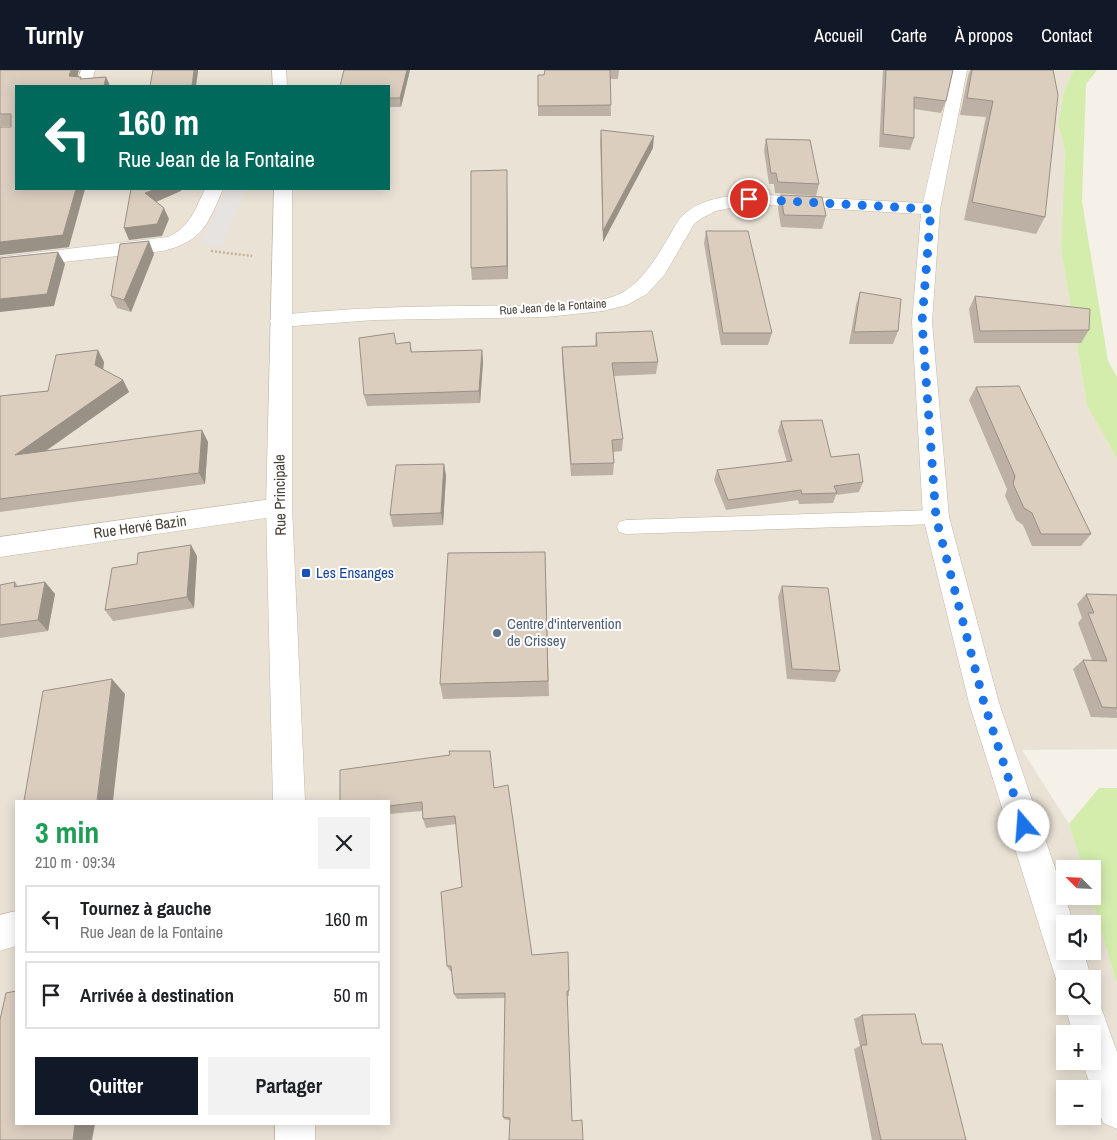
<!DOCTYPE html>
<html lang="fr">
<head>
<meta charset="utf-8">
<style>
	body { margin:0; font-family:"Archivo Narrow",sans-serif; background:#f2f2f2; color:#202124; height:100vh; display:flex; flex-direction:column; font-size:19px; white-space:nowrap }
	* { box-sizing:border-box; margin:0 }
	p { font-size:16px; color:#757577 }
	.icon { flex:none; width:28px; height:28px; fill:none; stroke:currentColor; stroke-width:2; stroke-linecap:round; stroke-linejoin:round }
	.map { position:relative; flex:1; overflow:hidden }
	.panel { position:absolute; left:15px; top:730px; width:375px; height:325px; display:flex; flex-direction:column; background:#fff; border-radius:0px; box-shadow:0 2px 12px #0003 }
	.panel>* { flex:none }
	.banner { position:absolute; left:15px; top:15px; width:375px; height:105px; border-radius:0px; box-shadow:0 2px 12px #0003; background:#00695c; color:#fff; overflow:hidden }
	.needle { width:32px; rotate:294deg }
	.buttons { position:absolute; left:1056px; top:790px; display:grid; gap:10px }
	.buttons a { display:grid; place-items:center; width:45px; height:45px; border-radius:0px; background:#fff; box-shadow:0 2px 12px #0003; font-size:25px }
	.pin { position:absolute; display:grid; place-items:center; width:42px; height:42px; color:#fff; margin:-21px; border:2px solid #fff; border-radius:50%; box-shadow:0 1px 5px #0007 }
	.me { position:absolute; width:55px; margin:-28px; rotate:342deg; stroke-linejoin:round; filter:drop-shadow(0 0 4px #0008) }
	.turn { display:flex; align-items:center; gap:18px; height:105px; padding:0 20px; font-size:22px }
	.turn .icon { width:65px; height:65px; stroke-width:2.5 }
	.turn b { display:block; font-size:35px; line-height:42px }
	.round { display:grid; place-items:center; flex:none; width:52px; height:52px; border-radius:0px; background:#f2f2f2 }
	.headline { display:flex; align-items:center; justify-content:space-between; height:85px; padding:0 20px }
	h1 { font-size:30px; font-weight:700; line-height:38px; color:#1e9e55 }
	.button { display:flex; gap:10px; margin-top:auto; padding:10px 20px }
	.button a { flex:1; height:58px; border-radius:0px; background:#111827; color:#fff; font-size:20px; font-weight:700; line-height:58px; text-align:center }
	.button a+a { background:#f2f2f2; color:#202124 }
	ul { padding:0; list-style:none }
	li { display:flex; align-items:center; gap:15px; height:68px; margin:0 10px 8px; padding:0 10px; border:2px solid #e0e0e0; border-radius:0px }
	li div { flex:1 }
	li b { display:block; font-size:19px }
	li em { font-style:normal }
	header { display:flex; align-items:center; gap:30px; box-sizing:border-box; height:70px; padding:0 25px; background:#111827; color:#fff }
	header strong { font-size:24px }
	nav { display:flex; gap:28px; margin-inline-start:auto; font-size:18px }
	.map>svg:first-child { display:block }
	.residential { fill:#eae2d5; fill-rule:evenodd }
	.green { fill:#d4edad }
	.parking { fill:#e6e3e0 }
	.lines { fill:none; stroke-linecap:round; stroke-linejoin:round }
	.service-casing { stroke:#c2b8a9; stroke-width:1 }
	.minor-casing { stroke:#c2b8a9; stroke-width:1 }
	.tertiary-casing { stroke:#c2b8a9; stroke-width:1 }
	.path { stroke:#c5b399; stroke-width:2.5; stroke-dasharray:2 2; stroke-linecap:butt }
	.service { fill:#fff; fill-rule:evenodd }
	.minor { fill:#fff; fill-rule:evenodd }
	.tertiary { fill:#fff; fill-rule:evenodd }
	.wall { fill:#bcb1a4 }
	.shaded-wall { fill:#999086 }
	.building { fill:#dbcebf; stroke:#999086 }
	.route { stroke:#1a73e8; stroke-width:9; stroke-dasharray:0 16.2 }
	.transit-dot { fill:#1a4fb4; stroke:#fff; stroke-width:2 }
	.service-dot { fill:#5c6f8a; stroke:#fff; stroke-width:2 }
	.labels { text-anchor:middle; stroke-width:4; stroke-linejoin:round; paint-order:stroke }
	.far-street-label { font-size:12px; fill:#494036; stroke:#fff }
	.street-label { font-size:15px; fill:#494036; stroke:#fff }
	.transit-label { font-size:15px; fill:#164399; stroke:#fff; text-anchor:start }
	.service-label { font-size:15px; fill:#4e5e75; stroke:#fff; text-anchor:start }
</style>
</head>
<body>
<header>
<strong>Turnly</strong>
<nav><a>Accueil</a><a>Carte</a><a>À propos</a><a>Contact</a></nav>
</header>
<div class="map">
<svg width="1117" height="1070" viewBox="0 0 1117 1070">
	<rect width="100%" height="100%" fill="#f5f0e8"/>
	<path class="residential" d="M0,0H1074L1064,21L1058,53L1065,81L1061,178L1087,335L1117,389V679L1022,680L1069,754L1083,799H1065V826H1091L1117,914V1070H0ZM16,16H389V119H16ZM16,731H389V1054H16ZM1065,854H1092V881H1065ZM1065,909H1092V936H1065ZM1065,964H1092V991H1065ZM1065,1019H1092V1046H1065Z"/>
	<g class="green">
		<polygon points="1074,0 1097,0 1086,14 1082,131 1108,291 1117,307 1117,389 1087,335 1061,178 1065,81 1058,53 1064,21"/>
		<polygon points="1099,718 1117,718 1117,914 1091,826 1092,826 1092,799 1083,799 1069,754"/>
	</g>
	<polygon class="parking" points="226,119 246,119 222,176 200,176"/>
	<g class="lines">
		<g class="service-casing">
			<polygon id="service" points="936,440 943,442 945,447 943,452 936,454 626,464 619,462 617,457 619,452 626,450"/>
		</g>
		<g class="minor-casing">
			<g id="minor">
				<polygon points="81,0 95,0 91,16 76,16"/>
				<path d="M953,0H967L940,139L932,252L949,447L999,633L1074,854H1065V881H1083L1092,909H1065V923L1061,922L1056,909L969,633L923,447L912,252L921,144L749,134L716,141L702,148L694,154L665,204L647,224L627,235L603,241L546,247L374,250L280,257L273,256L270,251L273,246L280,245C347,238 413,236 480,236C523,235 571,240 612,227C640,218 655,189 670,165C675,156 679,147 688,141C705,128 729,126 749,124L923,133Z"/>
				<path d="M205,119H223C208,154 203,171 163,181L0,199V187L168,167C190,157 195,140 205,119Z"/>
				<polygon points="279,428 288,430 292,437 288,444 279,446 0,487 0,467"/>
				<polygon points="16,841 16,876 0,881 0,845"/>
				<polygon points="1092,921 1096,923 1117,982 1117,1059 1103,1053 1082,991 1092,991 1092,964 1073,964 1065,936 1092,936"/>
			</g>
		</g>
		<g class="tertiary-casing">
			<g id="tertiary">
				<polygon points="272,0 286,0 287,16 273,16"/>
				<polygon points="274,119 292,119 292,436 305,731 273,731 266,436"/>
				<rect x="275" y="1054" width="40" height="16"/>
			</g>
		</g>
		<polyline class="path" points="211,181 252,186"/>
		<use href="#service" class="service"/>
		<use href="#minor" class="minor"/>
		<use href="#tertiary" class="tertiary"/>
	</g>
	<g class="wall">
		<polygon points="0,0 79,0 77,6 82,9 106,7 110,16 16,16 69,177 0,185 0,57 11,57 11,56 0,56"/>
		<polygon points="410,0 401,37 389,37 389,16"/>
		<polygon points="545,0 619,0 618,9 610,9 611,46 538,46 538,5 544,5"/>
		<polygon points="883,0 953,0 946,31 941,43 914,39 914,68 910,80 879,77"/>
		<polygon points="970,0 1053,0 1045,147 1036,164 964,150 986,47 960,45 968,6"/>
		<polygon points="601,60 653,78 603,172 600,71"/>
		<polygon points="766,69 819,114 816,126 775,123 774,114 769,114 764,80"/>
		<polygon points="507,112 508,209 472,210 471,198"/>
		<polygon points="781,125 826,146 822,159 781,157 778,138"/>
		<polygon points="706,161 772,263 768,275 721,275 704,173"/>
		<polygon points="154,184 131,242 117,238 111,226"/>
		<polygon points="860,222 898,261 893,274 849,274 856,235"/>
		<polygon points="975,226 1089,260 1081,273 974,273 969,239"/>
		<polygon points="596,263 658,292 656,304 613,306 623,369 622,381 613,382 614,393 613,405 571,406 562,290 562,277 595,276"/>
		<polygon points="410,272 412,282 482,280 483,292 480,333 367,336 364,325 396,274"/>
		<polygon points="104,292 103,300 123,310 129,322 46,381 202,360 208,372 205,414 0,442 0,326 48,321"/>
		<polygon points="976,317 1091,464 1081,476 1032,476 1023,455 1016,450 1005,426 1007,419 969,330"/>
		<polygon points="781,351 863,412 859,422 836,425 833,433 799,434 798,430 726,440 714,410 717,400 787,392 778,361"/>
		<polygon points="444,394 446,406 443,455 393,457 390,445"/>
		<polygon points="545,482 549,626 443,629 440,614"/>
		<polygon points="197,486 194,538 113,551 105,540"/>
		<polygon points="15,512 18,516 45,512 55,524 48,561 0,568 0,515"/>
		<polygon points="782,516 840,601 835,612 787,609 778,527"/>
		<polygon points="1086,524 1117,525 1117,648 1091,647 1073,599 1083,590 1092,590 1078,553 1082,548 1077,534"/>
		<polygon points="494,718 532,885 569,921 569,926 567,926 572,1051 583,1070 504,1049 503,1047 505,928 457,929 454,924 452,901 450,901 447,896 462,817 456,754 426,758 423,749 422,741 389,744 389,731"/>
		<polygon points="862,945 922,974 966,1070 872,1070 854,979 860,976 854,949"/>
	</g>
	<g class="shaded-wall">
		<polygon points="71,0 79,0 75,16 69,6"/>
		<polygon points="194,0 198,0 198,2 196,16 192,16"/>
		<polygon points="407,0 410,0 401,37 400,28"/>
		<polygon points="106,7 110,16 104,16"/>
		<polygon points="654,66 653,78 603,172 603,161"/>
		<polygon points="507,100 507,112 508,209 507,196"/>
		<polygon points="76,119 85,119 69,177 0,185 0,172"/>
		<polygon points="156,119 182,119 181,121 149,135 145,123"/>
		<polygon points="164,138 169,149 162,166 129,170 124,158"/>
		<polygon points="149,171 154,184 131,242 124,230"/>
		<polygon points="58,182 65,194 54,236 0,242 0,229"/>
		<polygon points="98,280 104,292 102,307 95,295"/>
		<polygon points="482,280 483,292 480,333 479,321"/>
		<polygon points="123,310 129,322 24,396 15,385"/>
		<polygon points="202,360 208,372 205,414 199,403"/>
		<polygon points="444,394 446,406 443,455 441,443"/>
		<polygon points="191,475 197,486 194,538 187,527"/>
		<polygon points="45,512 55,524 48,561 38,550"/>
		<polygon points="112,609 125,624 113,731 97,731"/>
		<polygon points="75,1054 95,1054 92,1070 73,1070"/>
	</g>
	<g class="building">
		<polygon points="0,0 71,0 69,6 81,7 80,9 106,7 104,16 16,16 16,119 76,119 63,165 0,172 0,57 11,57 11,44 0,44"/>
		<polygon points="153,0 194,0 192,16 150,16"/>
		<polygon points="344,0 407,0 400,28 389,28 389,16 340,16"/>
		<polygon points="545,0 610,0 611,35 538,36 538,5 544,5"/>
		<polygon points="886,0 953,0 946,31 914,27 914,68 883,64"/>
		<polygon points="972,0 1053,0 1058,25 1045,147 972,132 993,31 967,28"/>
		<polygon points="601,60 654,66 603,161"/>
		<polygon points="766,69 810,70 819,114 778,112 776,103 771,103"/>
		<polygon points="507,100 507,196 471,198 471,101"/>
		<polygon points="131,119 156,119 145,123 164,138 157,154 124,158"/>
		<polygon points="781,125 822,127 826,146 784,145"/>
		<polygon points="706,161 748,161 772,263 723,263"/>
		<polygon points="149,171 124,230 111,226 120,174"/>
		<polygon points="58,182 47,224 0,229 0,188"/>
		<polygon points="860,222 901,229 898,261 854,262"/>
		<polygon points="975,226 1090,239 1089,260 980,261"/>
		<polygon points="652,261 658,292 612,293 623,369 612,370 614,393 571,394 562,277 597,276 596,263"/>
		<polygon points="394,263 396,274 410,272 411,282 482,280 479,321 364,325 359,268"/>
		<polygon points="98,280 95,295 123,310 15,385 202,360 199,403 0,429 0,326 48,321 56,285"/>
		<polygon points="1019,316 1091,464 1041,464 1032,443 1024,438 1013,414 1015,406 976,317"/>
		<polygon points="822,350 831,387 859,384 863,412 834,416 837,423 802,424 801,420 728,430 717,400 792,391 781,351"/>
		<polygon points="444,394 441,443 390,445 396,395"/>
		<polygon points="191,475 187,527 105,540 112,498 137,494 138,483"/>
		<polygon points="545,482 548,611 440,614 448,483"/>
		<polygon points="15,512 14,517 45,512 38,550 0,555 0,515"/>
		<polygon points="782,516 828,518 840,601 792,599"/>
		<polygon points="1086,524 1117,525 1117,638 1102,637 1083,590 1107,591 1088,543 1094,543"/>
		<polygon points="112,609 97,731 24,731 43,621"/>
		<polygon points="449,681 490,681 494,718 508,715 532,885 568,882 569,921 567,921 572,1051 582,1050 583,1070 509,1070 510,1048 503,1047 505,923 454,924 451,896 447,896 441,822 462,817 455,746 423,749 422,732 389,736 389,731 340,731 340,700 450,685"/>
		<polygon points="16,921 16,1054 75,1054 73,1070 0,1070 0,950 6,923"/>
		<polygon points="915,944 922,974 942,974 966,1070 881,1070 861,975 867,975 862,945"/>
	</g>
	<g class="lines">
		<polyline class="route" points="749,129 931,139 922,252 936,448 984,633 1024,756"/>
	</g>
	<rect class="transit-dot" x="301" y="498" width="10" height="10" rx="2.5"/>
	<circle class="service-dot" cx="497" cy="563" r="5"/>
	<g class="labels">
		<g class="far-street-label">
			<text transform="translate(553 237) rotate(-4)" y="4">Rue Jean de la Fontaine</text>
		</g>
		<g class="street-label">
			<text transform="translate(280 425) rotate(-91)" y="5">Rue Principale</text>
			<text transform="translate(140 457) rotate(-8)" y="5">Rue Hervé Bazin</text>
		</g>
		<g class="transit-label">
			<text x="316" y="508">Les Ensanges</text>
		</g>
		<g class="service-label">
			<text x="507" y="559">Centre d'intervention<tspan x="507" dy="17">de Crissey</tspan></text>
		</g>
	</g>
</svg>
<div class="buttons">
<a><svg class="needle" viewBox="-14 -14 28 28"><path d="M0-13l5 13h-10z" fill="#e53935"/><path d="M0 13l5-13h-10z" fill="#757577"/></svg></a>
<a><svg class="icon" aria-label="sound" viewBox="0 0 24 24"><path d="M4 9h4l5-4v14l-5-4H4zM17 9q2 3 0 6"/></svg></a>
<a><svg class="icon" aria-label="search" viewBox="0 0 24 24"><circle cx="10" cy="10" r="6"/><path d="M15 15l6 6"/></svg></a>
<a>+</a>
<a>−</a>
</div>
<div class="pin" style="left:749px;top:129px;background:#d93025"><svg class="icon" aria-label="arrive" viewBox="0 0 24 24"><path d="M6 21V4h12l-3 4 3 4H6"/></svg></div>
<svg class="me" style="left:1024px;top:756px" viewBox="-20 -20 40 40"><circle r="19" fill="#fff"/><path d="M0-13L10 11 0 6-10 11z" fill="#1a73e8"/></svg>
<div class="banner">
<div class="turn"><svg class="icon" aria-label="left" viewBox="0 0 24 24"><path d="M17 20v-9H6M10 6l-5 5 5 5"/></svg><div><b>160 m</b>Rue Jean de la Fontaine</div></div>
</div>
<section class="panel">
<div class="headline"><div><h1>3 min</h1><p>210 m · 09:34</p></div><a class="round"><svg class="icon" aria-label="close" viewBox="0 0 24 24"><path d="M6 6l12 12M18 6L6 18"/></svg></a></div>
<ul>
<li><svg class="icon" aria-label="left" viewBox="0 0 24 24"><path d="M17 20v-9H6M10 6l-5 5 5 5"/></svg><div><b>Tournez à gauche</b><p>Rue Jean de la Fontaine</p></div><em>160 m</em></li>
<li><svg class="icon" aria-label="arrive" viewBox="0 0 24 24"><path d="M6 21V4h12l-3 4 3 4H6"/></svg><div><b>Arrivée à destination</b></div><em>50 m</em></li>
</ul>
<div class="button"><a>Quitter</a><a>Partager</a></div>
</section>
</div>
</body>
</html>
